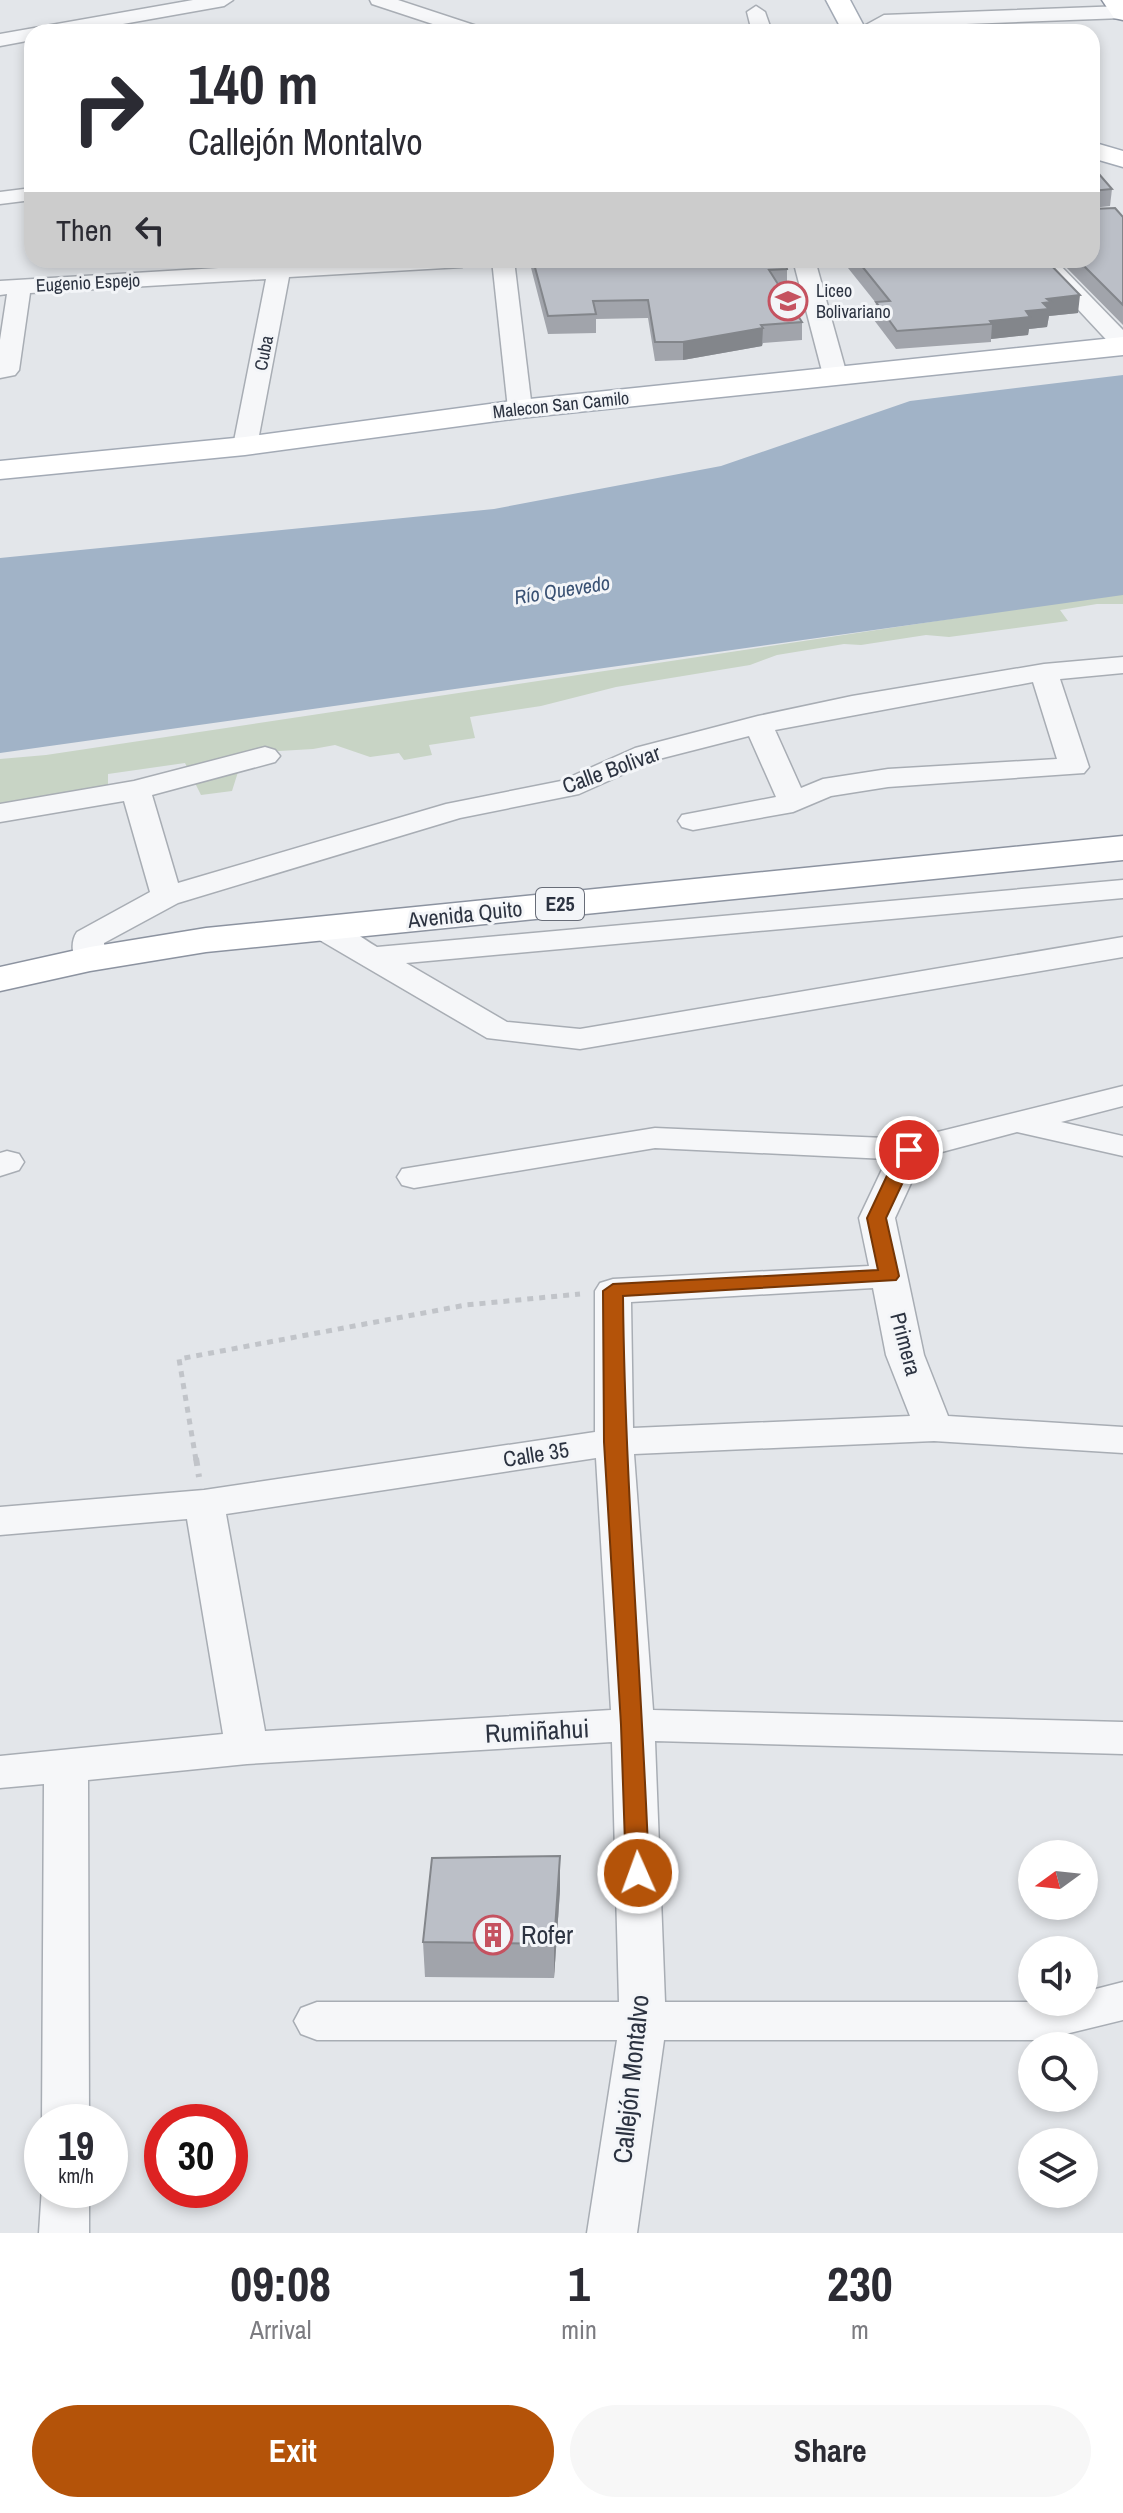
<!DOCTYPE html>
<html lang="en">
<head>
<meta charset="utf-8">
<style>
	body { margin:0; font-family:"Archivo Narrow",sans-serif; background:#f7f7f7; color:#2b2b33; height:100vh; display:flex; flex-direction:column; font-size:30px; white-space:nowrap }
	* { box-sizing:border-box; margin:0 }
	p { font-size:26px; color:#7c7c81 }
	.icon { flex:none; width:44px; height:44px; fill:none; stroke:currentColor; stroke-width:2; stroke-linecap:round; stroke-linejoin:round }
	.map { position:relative; height:2233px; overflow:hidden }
	.sheet { display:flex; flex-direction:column; background:#fff; flex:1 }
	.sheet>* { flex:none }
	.banner { position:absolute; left:24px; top:24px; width:1076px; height:244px; border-radius:24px; box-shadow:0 4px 12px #0003; background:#fff; color:#2b2b33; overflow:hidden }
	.needle { width:52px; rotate:255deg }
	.controls { position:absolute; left:1018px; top:1840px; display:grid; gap:16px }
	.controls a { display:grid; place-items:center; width:80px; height:80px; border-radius:50%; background:#fff; box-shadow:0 4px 12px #0003; font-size:40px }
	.speed { position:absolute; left:24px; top:2104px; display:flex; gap:16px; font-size:40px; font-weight:700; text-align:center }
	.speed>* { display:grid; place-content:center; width:104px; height:104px; border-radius:50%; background:#fff; box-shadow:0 4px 12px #0003; line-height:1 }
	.speed small { font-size:20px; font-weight:400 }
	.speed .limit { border:12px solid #d22; background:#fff; color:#111 }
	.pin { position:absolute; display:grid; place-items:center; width:68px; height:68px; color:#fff; margin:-34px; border:4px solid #fff; border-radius:50%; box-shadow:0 2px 8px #0007 }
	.me { position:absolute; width:88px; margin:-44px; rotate:358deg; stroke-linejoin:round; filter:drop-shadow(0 0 6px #0008) }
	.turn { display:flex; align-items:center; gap:28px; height:168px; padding:0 32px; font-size:36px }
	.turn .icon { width:104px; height:104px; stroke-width:2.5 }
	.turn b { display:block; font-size:56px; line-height:68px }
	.then { display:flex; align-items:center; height:76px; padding:0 32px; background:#0003; gap:16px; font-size:30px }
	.eta { display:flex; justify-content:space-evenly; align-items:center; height:136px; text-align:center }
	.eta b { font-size:48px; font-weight:700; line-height:56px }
	.action { display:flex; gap:16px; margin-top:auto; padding:16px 32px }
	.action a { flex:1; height:92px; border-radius:48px; background:#b45309; color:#fff; font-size:32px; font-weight:700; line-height:92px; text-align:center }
	.action a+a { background:#f7f7f7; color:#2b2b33 }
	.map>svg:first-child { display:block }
	.green { fill:#c8d4c5 }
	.water { fill:#a1b3c7 }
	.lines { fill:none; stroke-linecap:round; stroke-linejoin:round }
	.minor-casing { stroke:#a8adb4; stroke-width:3 }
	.major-casing { stroke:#a3aab5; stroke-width:3 }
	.highway-casing { stroke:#8c93a0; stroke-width:3 }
	.path-far1 { stroke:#c1c4c9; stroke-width:5; stroke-dasharray:6 6; stroke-linecap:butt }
	.path { stroke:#c1c4c9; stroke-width:6; stroke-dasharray:8 8; stroke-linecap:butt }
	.minor { fill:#f6f7f9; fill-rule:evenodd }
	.major { fill:#fff; fill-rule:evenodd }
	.highway { fill:#fff; fill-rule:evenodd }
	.wall { fill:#a1a4ab }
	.shaded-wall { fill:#83868b }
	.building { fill:#bbbfc7; stroke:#83868b; stroke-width:2 }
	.route { fill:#b45309; stroke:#753606; stroke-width:2 }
	.labels { text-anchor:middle; stroke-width:6; stroke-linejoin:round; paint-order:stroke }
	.far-street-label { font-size:18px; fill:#2c3341; stroke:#f3f5f8 }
	.far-poi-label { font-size:18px; fill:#2c3341; stroke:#f3f5f8; text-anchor:start }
	.far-water-label { font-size:20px; font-style:italic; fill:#395173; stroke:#f3f5f8 }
	.shield { fill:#f3f5f8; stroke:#686d78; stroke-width:2 }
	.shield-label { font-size:20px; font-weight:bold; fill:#2c3341 }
	.street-label { font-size:22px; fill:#2c3341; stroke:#f3f5f8 }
	.near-street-label { font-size:26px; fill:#2c3341; stroke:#f3f5f8 }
	.near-poi-label { font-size:26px; fill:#2c3341; stroke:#f3f5f8; text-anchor:start }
</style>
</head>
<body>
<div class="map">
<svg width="1123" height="2233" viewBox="0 0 1123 2233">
	<rect width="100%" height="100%" fill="#e3e6ea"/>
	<polygon class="green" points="1123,593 1123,604 1097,604 1060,610 1068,621 949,637 926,635 861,645 844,644 777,655 750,665 616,687 541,706 470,717 475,738 429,745 432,755 404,760 399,753 370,757 335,745 313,749 244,753 232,791 201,795 185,763 108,774 108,793 0,808 0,759 46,755"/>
	<polygon class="water" points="1123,375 1123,595 0,753 0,558 494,509 721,466 910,401"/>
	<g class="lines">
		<g class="minor-casing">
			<g id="minor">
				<polygon points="193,0 233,0 224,6 78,32 32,32 32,40 0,46 0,34"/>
				<polygon points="370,0 398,0 483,28 486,32 457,32 372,4"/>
				<polygon points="756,6 765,12 772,32 752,32 747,12"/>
				<polygon points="1123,6 1123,18 888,27 877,32 853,32 884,15"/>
				<polygon points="32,188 32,200 0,204 0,192"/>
				<polygon points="270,260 292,260 291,264 351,260 473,260 462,267 289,277 257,446 254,451 236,451 233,446 266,279 30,293 19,370 15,375 0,378 0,340 7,294 0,295 0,281 269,265"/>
				<polygon points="492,260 514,260 532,409 529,414 511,414 508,409"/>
				<polygon points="793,260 815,260 847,375 843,380 827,380 823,375"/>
				<polygon points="1032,260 1055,260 1123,330 1123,351 1115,349"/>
				<path d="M1123,657V673L1060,679L1089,767L1084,773L888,787L831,796L793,812L693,830L682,827L678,821L682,815L776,797L749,736L655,760L579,794L460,818L178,903L104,943L106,959L101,966L90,969L79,966C72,956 70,942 77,932L150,892L124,801L0,822V804L134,781L265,747L275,750L280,756L275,762L152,795L178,883L446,804L561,781L635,748L758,716L852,696L1044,664ZM1033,682L1057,759L888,769L823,779L801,788L775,730Z"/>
				<path d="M1123,880V898L406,963L507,1022L580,1029L1123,937V957L580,1049L487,1038L311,935L306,928L311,921C335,915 357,935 377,947Z"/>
				<path d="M1123,1086V1106L1061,1122L1123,1136V1156L1017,1132L923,1157L895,1218L924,1355L948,1416L1123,1427V1453L934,1441L634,1454L653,1710L1123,1722V1754L655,1741L665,2002H1084V1992L1123,1982V2020L1041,2040H664L637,2233H587L617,2040H317L301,2034L294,2021L301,2008L317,2002H619L612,1742L247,1764L88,1780L89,2122L42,2124L44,1784L0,1788V1756L223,1734L187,1519L0,1535V1507L204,1490L595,1432V1291L600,1283L613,1279L869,1266L859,1218L887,1159L655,1148L414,1188L402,1185L397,1177L402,1169L655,1128L909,1139ZM873,1288L886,1355L910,1416L633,1428L631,1302ZM596,1458L611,1710L265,1731L226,1514Z"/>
				<polygon points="7,1151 19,1154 24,1162 19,1170 0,1176 0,1153"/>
				<polygon points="42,2187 42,2190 89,2190 89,2233 39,2233"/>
			</g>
		</g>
		<g class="major-casing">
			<g id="major">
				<polygon points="826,0 850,0 867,32 843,32"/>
				<polygon points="1092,142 1123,151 1123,167 1092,158"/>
				<polygon points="1123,337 1123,355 520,418 245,455 0,479 0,461 245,437 520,400"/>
			</g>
		</g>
		<g class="highway-casing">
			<g id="highway">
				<polygon points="1102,0 1123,0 1123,20 1114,18"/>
				<polygon points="1123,836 1123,860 206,952 90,971 0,991 0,967 90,947 206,928"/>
			</g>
		</g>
		<polyline class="path-far1" points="196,1460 179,1359 466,1305 580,1294"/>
		<polyline class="path" points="196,1458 199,1477"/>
		<use href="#minor" class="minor"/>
		<use href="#major" class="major"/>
		<use href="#highway" class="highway"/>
	</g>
	<g class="wall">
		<polygon points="1092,166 1112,189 1110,206 1092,208"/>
		<polygon points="1123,217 1123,325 1059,260 1092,260"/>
		<polygon points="529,260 785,260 787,269 787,286 780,287 802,322 802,340 763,343 762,346 683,360 655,361 648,318 596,319 596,333 548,334"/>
		<polygon points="848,260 857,260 1078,313 1049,316 1047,327 1029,329 1028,335 991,339 991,342 896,349 874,320 876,303 848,268"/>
		<polygon points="560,1856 560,1890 554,1978 425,1977 423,1942"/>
	</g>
	<g class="shaded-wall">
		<polygon points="1080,295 1078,313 1049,316 1047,327 1029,329 1028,335 991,339 992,324 990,321 1026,311 1043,303 1047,299"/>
		<polygon points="763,328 762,346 683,360 683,342"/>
		<polygon points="560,1856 560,1890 554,1978 554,1944"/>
	</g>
	<g class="building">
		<polygon points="1092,166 1112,189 1092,191"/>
		<polygon points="1115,208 1123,217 1123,305 1078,260 1092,260 1092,209"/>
		<polygon points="533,260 785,260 787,269 769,270 802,322 761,325 763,328 683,342 655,342 648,300 593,301 596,314 548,316"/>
		<polygon points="857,260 1046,260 1080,295 1047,299 1051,302 1043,303 1049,309 1026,311 1030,317 990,321 992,324 897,331 876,302 890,301"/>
		<polygon points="560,1856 554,1944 423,1942 432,1858"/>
	</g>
	<path class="route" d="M909,1144L918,1150L886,1218L899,1276L896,1280L623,1296C625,1489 642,1681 649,1873L646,1880L638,1883L629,1880L626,1873L621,1725L604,1442L603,1291L613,1284L878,1270L867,1218L899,1150Z"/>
	<defs>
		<g id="school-ring" transform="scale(2)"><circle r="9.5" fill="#f3f5f8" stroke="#c55260" stroke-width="1.5"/><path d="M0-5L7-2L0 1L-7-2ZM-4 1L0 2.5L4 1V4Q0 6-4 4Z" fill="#c55260"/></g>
		<g id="building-ring" transform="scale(2)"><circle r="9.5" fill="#f3f5f8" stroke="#c55260" stroke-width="1.5"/><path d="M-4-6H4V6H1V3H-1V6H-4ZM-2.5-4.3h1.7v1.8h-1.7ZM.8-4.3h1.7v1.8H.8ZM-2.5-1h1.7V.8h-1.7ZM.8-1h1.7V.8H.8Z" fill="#c55260"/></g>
	</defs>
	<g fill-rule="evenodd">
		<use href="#school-ring" x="788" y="301"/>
		<use href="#building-ring" x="493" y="1935"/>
	</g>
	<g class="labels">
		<g class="far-street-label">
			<text transform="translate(88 283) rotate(-3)" y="6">Eugenio Espejo</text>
			<text transform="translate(264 353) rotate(-79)" y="6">Cuba</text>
			<text transform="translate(561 405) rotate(-6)" y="6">Malecon San Camilo</text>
		</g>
		<g class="far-poi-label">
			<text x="816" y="297">Liceo<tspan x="816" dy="21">Bolivariano</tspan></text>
		</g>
		<g class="far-water-label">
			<text transform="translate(562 590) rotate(-9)" y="7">Río Quevedo</text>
		</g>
		<rect class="shield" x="536" y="888" width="48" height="32" rx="6"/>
		<g class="shield-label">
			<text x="560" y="911">E25</text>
		</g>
		<g class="street-label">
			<text transform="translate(611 769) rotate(-20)" y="8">Calle Bolivar</text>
			<text transform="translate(465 914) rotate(-6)" y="8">Avenida Quito</text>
			<text transform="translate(906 1344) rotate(75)" y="8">Primera</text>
			<text transform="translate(536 1454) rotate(-9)" y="8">Calle 35</text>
		</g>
		<g class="near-street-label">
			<text transform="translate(537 1731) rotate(-3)" y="9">Rumiñahui</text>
			<text transform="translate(631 2079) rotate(-84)" y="9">Callejón Montalvo</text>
		</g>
		<g class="near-poi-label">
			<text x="521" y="1944">Rofer</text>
		</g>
	</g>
</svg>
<div class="controls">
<a><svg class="needle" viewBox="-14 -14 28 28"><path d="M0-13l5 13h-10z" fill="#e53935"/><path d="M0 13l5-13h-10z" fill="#7c7c81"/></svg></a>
<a><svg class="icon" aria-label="sound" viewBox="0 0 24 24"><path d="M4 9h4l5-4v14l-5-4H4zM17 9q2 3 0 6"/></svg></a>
<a><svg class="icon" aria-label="search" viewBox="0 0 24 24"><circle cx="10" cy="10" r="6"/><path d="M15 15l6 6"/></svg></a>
<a><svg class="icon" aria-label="layers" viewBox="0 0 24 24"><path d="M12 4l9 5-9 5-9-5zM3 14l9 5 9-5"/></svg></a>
</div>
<div class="speed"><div>19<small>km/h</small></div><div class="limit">30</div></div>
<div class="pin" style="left:909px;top:1150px;background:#d93025"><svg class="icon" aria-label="arrive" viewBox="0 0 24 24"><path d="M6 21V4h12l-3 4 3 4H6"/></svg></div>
<svg class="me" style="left:638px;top:1873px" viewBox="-20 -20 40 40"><circle r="17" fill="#b45309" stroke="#fff" stroke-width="3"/><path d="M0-11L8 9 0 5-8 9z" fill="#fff"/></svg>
<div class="banner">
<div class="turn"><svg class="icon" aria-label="right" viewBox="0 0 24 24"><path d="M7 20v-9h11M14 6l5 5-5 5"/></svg><div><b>140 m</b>Callejón Montalvo</div></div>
<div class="then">Then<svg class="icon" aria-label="left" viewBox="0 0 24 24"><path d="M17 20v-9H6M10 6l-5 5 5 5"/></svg></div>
</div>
</div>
<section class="sheet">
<div class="eta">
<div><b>09:08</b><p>Arrival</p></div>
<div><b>1</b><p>min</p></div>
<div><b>230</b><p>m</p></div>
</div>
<div class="action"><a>Exit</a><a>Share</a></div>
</section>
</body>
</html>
